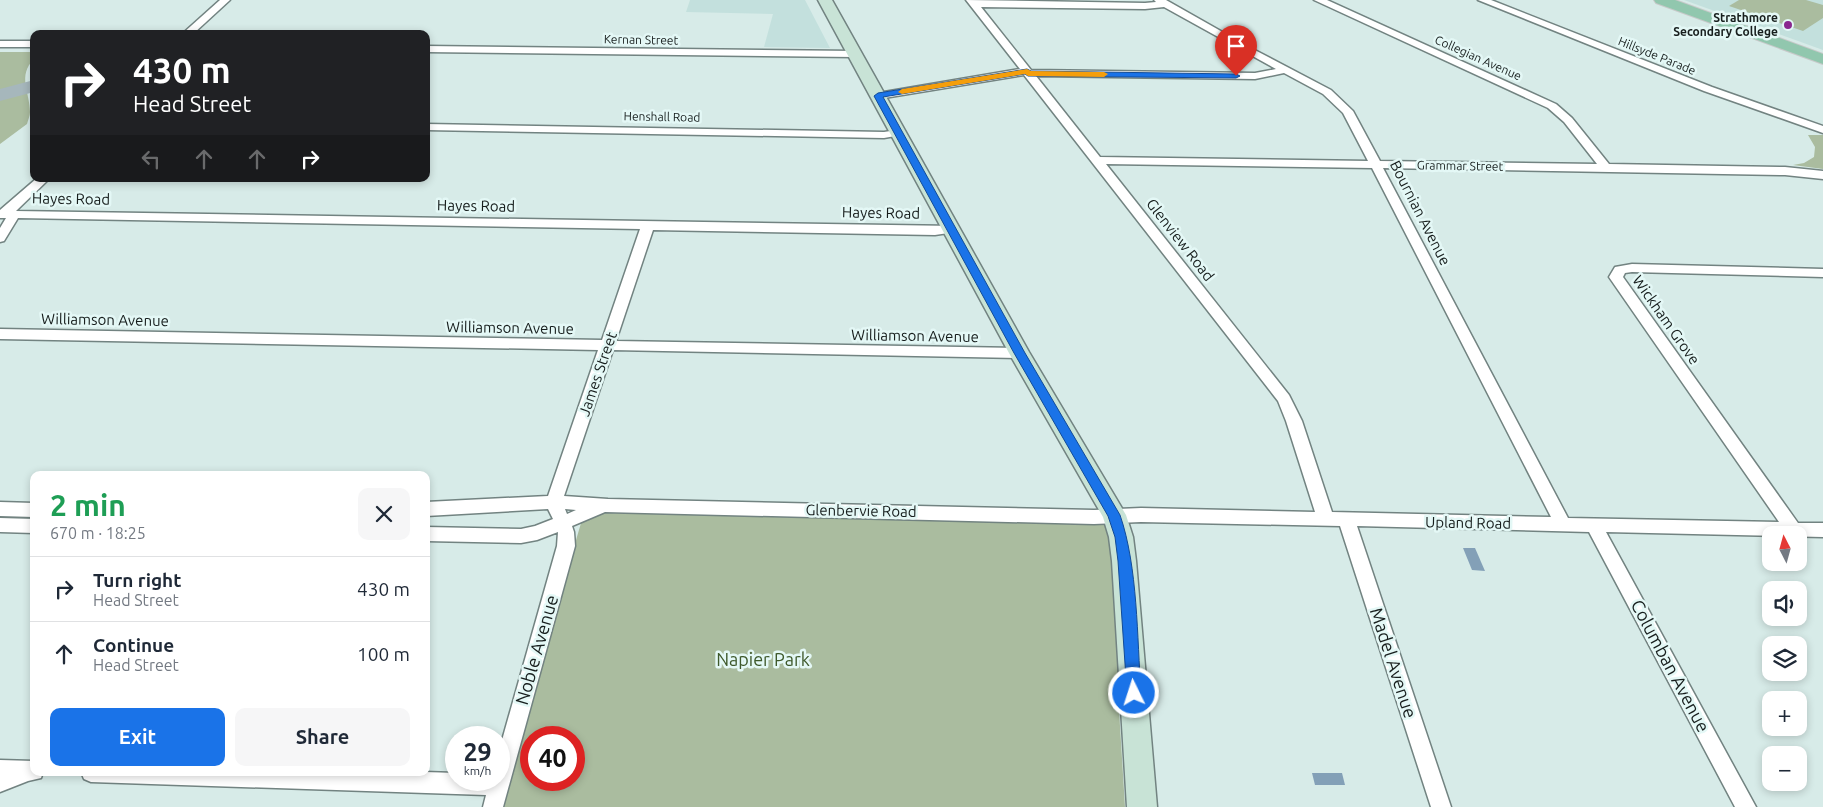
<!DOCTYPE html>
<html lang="en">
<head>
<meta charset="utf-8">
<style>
	body { margin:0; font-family:Ubuntu,sans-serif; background:#f6f6f7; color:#1f2937; height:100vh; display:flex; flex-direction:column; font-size:19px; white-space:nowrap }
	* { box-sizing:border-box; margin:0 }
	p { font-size:16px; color:#747a83 }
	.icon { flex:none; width:28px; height:28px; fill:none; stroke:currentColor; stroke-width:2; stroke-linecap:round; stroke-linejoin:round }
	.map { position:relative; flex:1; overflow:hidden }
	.side { position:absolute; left:30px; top:471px; width:400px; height:305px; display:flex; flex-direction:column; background:#fff; border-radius:10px; box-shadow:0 2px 8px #0003 }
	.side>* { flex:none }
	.guide { position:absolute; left:30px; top:30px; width:400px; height:152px; border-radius:10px; box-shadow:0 2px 8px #0003; background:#202124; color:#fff; overflow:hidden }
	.needle { width:32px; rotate:354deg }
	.buttons { position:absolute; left:1762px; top:526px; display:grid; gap:10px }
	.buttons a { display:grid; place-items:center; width:45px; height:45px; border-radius:10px; background:#fff; box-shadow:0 2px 8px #0003; font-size:25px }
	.speed { position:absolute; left:445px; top:726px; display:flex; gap:10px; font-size:25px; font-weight:700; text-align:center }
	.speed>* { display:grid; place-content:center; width:65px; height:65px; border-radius:50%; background:#fff; box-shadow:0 2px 8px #0003; line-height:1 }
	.speed small { font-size:12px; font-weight:400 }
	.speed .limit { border:8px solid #d22; background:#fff; color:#111 }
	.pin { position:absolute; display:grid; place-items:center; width:42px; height:42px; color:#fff; margin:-51px -21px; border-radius:50% 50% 50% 0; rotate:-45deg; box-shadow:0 0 5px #0007 }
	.pin .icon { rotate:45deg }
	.me { position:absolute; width:55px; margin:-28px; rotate:356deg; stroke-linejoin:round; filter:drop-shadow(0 0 4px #0008) }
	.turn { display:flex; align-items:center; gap:18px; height:105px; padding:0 20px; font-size:22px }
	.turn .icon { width:65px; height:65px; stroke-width:2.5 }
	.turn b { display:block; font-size:35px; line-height:42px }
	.lanes { display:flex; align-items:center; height:48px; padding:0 20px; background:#0003; justify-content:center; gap:25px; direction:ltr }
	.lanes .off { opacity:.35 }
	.round { display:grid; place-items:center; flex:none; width:52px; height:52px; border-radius:10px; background:#f6f6f7 }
	.headline { display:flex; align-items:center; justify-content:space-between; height:85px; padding:0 20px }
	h1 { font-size:30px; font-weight:700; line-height:38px; color:#1e9e55 }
	.primary-button { display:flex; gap:10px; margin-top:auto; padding:10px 20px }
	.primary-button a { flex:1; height:58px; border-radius:10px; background:#1a73e8; color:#fff; font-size:20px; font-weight:700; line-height:58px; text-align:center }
	.primary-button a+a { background:#f6f6f7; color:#1f2937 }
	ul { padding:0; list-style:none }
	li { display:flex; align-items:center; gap:15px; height:65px; padding:0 20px; border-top:1px solid #e0e1e3 }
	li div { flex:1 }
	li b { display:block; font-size:19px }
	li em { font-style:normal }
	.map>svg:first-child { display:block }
	.built { fill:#c3e0dd }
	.green { fill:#aabc9f; fill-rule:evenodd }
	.water { fill:#83a0b7 }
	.building { fill:#a6b7bc }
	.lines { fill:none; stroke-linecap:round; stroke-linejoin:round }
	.street-casing { stroke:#728381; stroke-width:3 }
	.secondary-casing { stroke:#728381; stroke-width:3 }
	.primary-casing { stroke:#c7c9c9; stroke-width:2 }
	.street { fill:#fff; fill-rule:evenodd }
	.secondary { fill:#c8e3d6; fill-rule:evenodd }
	.primary { fill:#91c7ae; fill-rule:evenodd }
	.route { fill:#1a73e8; stroke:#114b97 }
	.slow { fill:#f59e0b }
	.poi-dot { fill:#8a278f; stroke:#e4f8f6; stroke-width:2 }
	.labels { text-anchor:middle; stroke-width:5; stroke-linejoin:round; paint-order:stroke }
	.far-poi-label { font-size:12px; font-weight:bold; fill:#171e1d; stroke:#e4f8f6; text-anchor:end }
	.far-street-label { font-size:12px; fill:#171e1d; stroke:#e4f8f6 }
	.street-label { font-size:15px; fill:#171e1d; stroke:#e4f8f6 }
	.near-street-label { font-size:18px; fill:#171e1d; stroke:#e4f8f6 }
	.near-park-label { font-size:18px; fill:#3e592b; stroke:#e4f8f6 }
</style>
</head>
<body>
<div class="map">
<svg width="1823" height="807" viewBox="0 0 1823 807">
	<rect width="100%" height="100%" fill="#d7ebe8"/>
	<g class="built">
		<polygon points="690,0 805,0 830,48 764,47 773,14 686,12"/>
		<polygon points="1684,0 1823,0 1823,50"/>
	</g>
	<g class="green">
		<polygon points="1739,0 1806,0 1823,5 1823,18 1803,31 1729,6"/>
		<path d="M0,52H34V59C17,76 30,92 30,112C30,116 28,120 27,124L0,144Z"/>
		<polygon points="1808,135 1823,135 1823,169 1793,165 1804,163 1814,157 1815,147"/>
		<path d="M584,513L1114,515L1119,710L1125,807H497ZM531,738H574V780H531Z"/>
	</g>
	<g class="water">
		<polygon points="1463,548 1475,548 1485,571 1472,570"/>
		<polygon points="1312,773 1342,773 1345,785 1315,785"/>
	</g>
	<polygon class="building" points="34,80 34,92 0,101 0,89"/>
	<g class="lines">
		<g class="street-casing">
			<g id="street">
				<polygon points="220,0 230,0 193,34 182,34"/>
				<path d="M966,0L1145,3L1156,2L1154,0H1166L1249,47L1331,90L1353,111L1380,161L1597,164L1564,122L1548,108L1314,0H1327L1556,104L1572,118L1609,164L1785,167L1823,171V179L1785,175L1383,168L1568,518L1779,522L1609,277L1615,267L1632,264L1823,269V277L1632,272L1625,273L1623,277L1798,523H1823V537L1606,532L1756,807H1735L1589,532L1357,526L1451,807H1431L1340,526L1141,522L1094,524L605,512L572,526L574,532L575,546L503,807H483L486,795L91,782L84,779L81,772H425L456,773V780H499V751L557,546L558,532L537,540L521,543L426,541V527L521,529L535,526L553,519L548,509L426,516V502L548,496L598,350L0,339V329L602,340L640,229L18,218L4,241L0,242V228L6,218H0V210L36,179H49L16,211L955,226L957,229L955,232L935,235L653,230L616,341L1019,348L1024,349L1026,353L1024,357L1019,358L613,350L564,496L608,499L1094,510L1141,508L1315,512L1286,421L1278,401L1024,75L878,99L873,96L878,93L1020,69ZM981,7L1145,9L1164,7L1276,69L1255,73L1031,70ZM1284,73L1323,94L1343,113L1368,161L1100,157L1036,76L1255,79ZM1106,164L1372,168L1551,517L1332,512L1302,421L1289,395ZM565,509L576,510L567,514Z"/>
				<polygon points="1478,0 1491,0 1712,87 1823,126 1823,133 1704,91"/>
				<rect x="0" y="41" width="34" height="6"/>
				<polygon points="426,46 855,51 860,54 855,57 426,52"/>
				<polygon points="426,124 884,132 897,130 903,133 901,135 884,138 426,130"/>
				<polygon points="0,502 34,503 34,517 0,516"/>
				<polygon points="0,518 34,519 34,533 0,532"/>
				<polygon points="0,760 34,761 34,772 43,772 41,778 28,781 0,792"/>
			</g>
		</g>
		<g class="secondary-casing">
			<polygon id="secondary" points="818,0 832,0 1029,352 1126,515 1133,537 1136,561 1157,807 1127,807 1112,561 1109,537 1103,517 1009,353"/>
		</g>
		<g class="primary-casing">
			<polygon id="primary" points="1654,0 1675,0 1823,54 1823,64 1656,3"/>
		</g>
		<use href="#street" class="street"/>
		<use href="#secondary" class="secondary"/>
		<use href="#primary" class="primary"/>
	</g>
	<path class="route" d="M1027,69L1031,71L1236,74L1240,76L1236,78L1028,76L1025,74L883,97L1025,353L1120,515C1138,567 1137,638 1141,693L1139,698L1134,700L1129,698L1127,693L1118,561L1115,537L1108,516L1014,353L874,96L878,93Z"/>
	<polygon class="slow" points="1027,69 1031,71 1104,72 1108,74 1104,77 1028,76 1025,74 902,94 898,92 902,89"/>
	<circle class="poi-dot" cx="1788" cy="25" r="5"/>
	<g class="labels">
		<g class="far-poi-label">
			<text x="1778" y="22">Strathmore<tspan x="1778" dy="14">Secondary College</tspan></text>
		</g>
		<g class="far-street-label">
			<text transform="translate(641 40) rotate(1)" y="4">Kernan Street</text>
			<text transform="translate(1657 56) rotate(22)" y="4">Hillsyde Parade</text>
			<text transform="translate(1478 58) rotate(24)" y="4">Collegian Avenue</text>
			<text transform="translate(662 117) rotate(1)" y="4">Henshall Road</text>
			<text transform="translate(1460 166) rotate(1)" y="4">Grammar Street</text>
		</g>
		<g class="street-label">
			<text transform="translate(71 199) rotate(1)" y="5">Hayes Road</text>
			<text transform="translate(476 206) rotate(1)" y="5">Hayes Road</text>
			<text transform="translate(881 213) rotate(1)" y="5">Hayes Road</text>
			<text transform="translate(1420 213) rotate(63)" y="5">Bournian Avenue</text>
			<text transform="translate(1180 240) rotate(52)" y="5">Glenview Road</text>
			<text transform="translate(105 320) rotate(1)" y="5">Williamson Avenue</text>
			<text transform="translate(1666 320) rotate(55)" y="5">Wickham Grove</text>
			<text transform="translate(510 328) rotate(1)" y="5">Williamson Avenue</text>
			<text transform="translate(915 336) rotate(1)" y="5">Williamson Avenue</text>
			<text transform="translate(598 374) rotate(-71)" y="5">James Street</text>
			<text transform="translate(861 511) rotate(1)" y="5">Glenbervie Road</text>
			<text transform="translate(1468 523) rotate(1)" y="5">Upland Road</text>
		</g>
		<g class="near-street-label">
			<text transform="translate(537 650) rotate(-74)" y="6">Noble Avenue</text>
			<text transform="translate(1393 663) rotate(72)" y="6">Madel Avenue</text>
			<text transform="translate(1670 666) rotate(62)" y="6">Columban Avenue</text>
		</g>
		<g class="near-park-label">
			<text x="763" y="666">Napier Park</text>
		</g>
	</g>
</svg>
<div class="buttons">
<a><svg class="needle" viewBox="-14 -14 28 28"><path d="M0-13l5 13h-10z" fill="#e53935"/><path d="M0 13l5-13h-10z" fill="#747a83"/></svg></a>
<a><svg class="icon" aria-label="sound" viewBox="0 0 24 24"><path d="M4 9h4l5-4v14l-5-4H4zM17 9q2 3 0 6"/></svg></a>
<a><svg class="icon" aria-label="layers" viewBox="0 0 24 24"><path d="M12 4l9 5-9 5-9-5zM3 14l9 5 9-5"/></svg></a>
<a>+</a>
<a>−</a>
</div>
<div class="speed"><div>29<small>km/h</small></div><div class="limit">40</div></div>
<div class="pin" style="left:1236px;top:76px;background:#d93025"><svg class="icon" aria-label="arrive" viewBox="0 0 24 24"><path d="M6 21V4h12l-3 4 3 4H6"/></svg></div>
<svg class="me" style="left:1134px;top:693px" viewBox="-20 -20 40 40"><circle r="17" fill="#1a73e8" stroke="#fff" stroke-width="3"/><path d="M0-11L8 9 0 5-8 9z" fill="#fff"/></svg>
<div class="guide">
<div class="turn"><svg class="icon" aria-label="right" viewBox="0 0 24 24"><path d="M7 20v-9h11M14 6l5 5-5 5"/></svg><div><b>430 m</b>Head Street</div></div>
<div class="lanes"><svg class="icon off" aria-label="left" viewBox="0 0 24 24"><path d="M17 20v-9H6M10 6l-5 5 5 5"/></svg><svg class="icon off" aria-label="ahead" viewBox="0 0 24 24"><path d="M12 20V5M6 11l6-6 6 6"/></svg><svg class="icon off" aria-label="ahead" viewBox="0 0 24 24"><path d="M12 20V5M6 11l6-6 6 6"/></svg><svg class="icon" aria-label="right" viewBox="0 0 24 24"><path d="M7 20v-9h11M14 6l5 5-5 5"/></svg></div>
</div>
<section class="side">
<div class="headline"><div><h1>2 min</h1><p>670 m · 18:25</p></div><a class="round"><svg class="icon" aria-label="close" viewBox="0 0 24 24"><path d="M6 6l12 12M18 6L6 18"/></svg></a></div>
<ul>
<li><svg class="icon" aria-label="right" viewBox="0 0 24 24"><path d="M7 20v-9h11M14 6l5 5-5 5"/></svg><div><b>Turn right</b><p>Head Street</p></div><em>430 m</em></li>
<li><svg class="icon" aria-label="ahead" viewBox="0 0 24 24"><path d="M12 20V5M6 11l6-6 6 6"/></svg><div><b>Continue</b><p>Head Street</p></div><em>100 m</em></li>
</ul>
<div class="primary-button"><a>Exit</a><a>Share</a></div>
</section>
</div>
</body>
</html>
